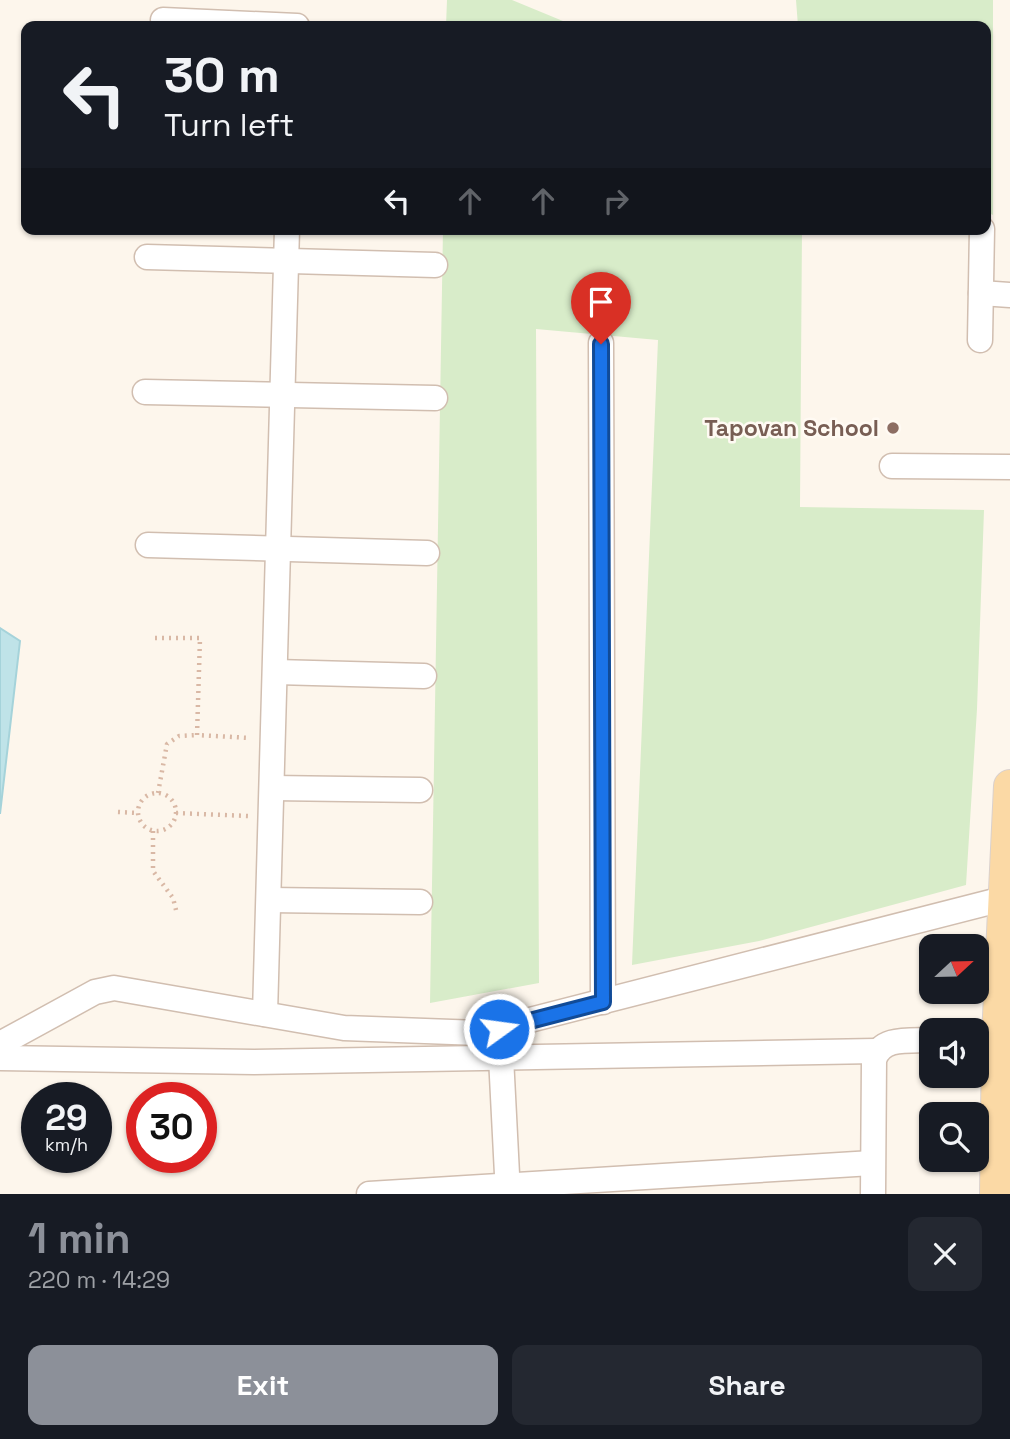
<!DOCTYPE html>
<html lang="en">
<head>
<meta charset="utf-8">
<style>
	body { margin:0; font-family:"Space Grotesk",sans-serif; background:#242831; color:#f1f3f6; height:100vh; display:flex; flex-direction:column; font-size:26px; white-space:nowrap }
	* { box-sizing:border-box; margin:0 }
	p { font-size:23px; color:#9ea1a6 }
	.icon { flex:none; width:38px; height:38px; fill:none; stroke:currentColor; stroke-width:2; stroke-linecap:round; stroke-linejoin:round }
	.map { position:relative; height:1194px; overflow:hidden }
	.drawer { display:flex; flex-direction:column; background:#171b24; flex:1 }
	.drawer>* { flex:none }
	.top-card { position:absolute; left:21px; top:21px; width:970px; height:214px; border-radius:14px; box-shadow:0 2px 5px #0004; background:#171b24; color:#f1f3f6; overflow:hidden }
	.needle { width:46px; rotate:68deg }
	.tools { position:absolute; left:919px; top:934px; display:grid; gap:14px }
	.tools a { display:grid; place-items:center; width:70px; height:70px; border-radius:14px; background:#171b24; box-shadow:0 2px 5px #0004; font-size:35px }
	.speed { position:absolute; left:21px; top:1082px; display:flex; gap:14px; font-size:35px; font-weight:700; text-align:center }
	.speed>* { display:grid; place-content:center; width:91px; height:91px; border-radius:50%; background:#171b24; box-shadow:0 2px 5px #0004; line-height:1 }
	.speed small { font-size:18px; font-weight:400 }
	.speed .limit { border:10px solid #d22; background:#fff; color:#111 }
	.pin { position:absolute; display:grid; place-items:center; width:60px; height:60px; color:#fff; margin:-72px -30px; border-radius:50% 50% 50% 0; rotate:-45deg; box-shadow:0 0 7px #0007 }
	.pin .icon { rotate:45deg }
	.me { position:absolute; width:77px; margin:-38px; rotate:76deg; stroke-linejoin:round; filter:drop-shadow(0 0 5px #0008) }
	.turn { display:flex; align-items:center; gap:24px; height:147px; padding:0 28px; font-size:32px }
	.turn .icon { width:91px; height:91px; stroke-width:2.5 }
	.turn b { display:block; font-size:49px; line-height:60px }
	.lanes { display:flex; align-items:center; height:66px; padding:0 28px; background:#0003; justify-content:center; gap:35px; direction:ltr }
	.lanes .off { opacity:.35 }
	.round { display:grid; place-items:center; flex:none; width:74px; height:74px; border-radius:14px; background:#242831 }
	.overview { display:flex; align-items:center; justify-content:space-between; height:119px; padding:0 28px }
	h1 { font-size:42px; font-weight:800; line-height:52px; color:#8c9099 }
	.cta { display:flex; gap:14px; margin-top:auto; padding:14px 28px }
	.cta a { flex:1; height:80px; border-radius:14px; background:#8c9099; color:#fff; font-size:28px; font-weight:800; line-height:80px; text-align:center }
	.cta a+a { background:#242831; color:#f1f3f6 }
	.map>svg:first-child { display:block }
	.green { fill:#d8ecc9 }
	.water { fill:#bfe3e8; stroke:#a5d3da; stroke-width:2 }
	.lines { fill:none; stroke-linecap:round; stroke-linejoin:round }
	.minor-casing { stroke:#d1beb0; stroke-width:27 }
	.major-casing { stroke:#dad1cd; stroke-width:34 }
	.path { stroke:#d9b8a5; stroke-width:4.5; stroke-dasharray:2 5; stroke-linecap:butt }
	.minor { stroke:#fff; stroke-width:24 }
	.major { stroke:#fbd9a5; stroke-width:32 }
	.route-casing { stroke:#114b97; stroke-width:18 }
	.route { stroke:#1a73e8; stroke-width:12 }
	.education-dot { fill:#8d6e63; stroke:#fffaf3; stroke-width:2.5 }
	.labels { text-anchor:middle; stroke-width:5; stroke-linejoin:round; paint-order:stroke }
	.education-label { font-size:23px; font-weight:bold; fill:#785e54; stroke:#fffaf3; text-anchor:end }
</style>
</head>
<body>
<div class="map">
<svg width="1010" height="1194" viewBox="0 0 1010 1194">
	<rect width="100%" height="100%" fill="#fdf6ec"/>
	<g class="green">
		<polygon points="447,0 512,0 575,26 446,26"/>
		<polygon points="796,0 993,0 993,215 985,211 985,26 798,26"/>
		<polygon points="443,229 802,229 800,507 984,510 977,709 966,885 759,941 632,965 658,340 536,329 539,983 430,1003"/>
	</g>
	<polygon class="water" points="0,628 20,641 0,814"/>
	<g class="lines">
		<g class="minor-casing">
			<g id="minor">
				<polyline points="163,20 297,26"/>
				<polyline points="147,257 435,265"/>
				<polyline points="981,293 1010,295"/>
				<polyline points="980,340 982,229"/>
				<polyline points="601,343 603,1002"/>
				<polyline points="145,392 435,398"/>
				<polyline points="892,466 1010,467"/>
				<polyline points="148,545 427,553"/>
				<polyline points="276,672 424,676"/>
				<polyline points="272,788 420,790"/>
				<polyline points="269,900 420,902"/>
				<polyline points="265,1014 287,229"/>
				<polyline points="0,1044 95,992 114,988 344,1028 479,1033 1010,897"/>
				<polyline points="501,1057 508,1194"/>
				<polyline points="0,1058 254,1062 876,1051"/>
				<polyline points="369,1194 872,1163"/>
				<path d="M873,1194L874,1060C881,1036 910,1041 931,1040"/>
			</g>
		</g>
		<g class="major-casing">
			<polyline id="major" points="996,1194 998,1037 1010,786"/>
		</g>
		<g class="path">
			<polyline points="155,638 200,638 197,735 250,738"/>
			<polyline points="158,793 167,744 179,736 197,735"/>
			<circle cx="157" cy="812" r="19"/>
			<polyline points="118,812 138,813"/>
			<polyline points="176,813 248,816"/>
			<polyline points="153,831 153,871 173,898 177,914"/>
		</g>
		<use href="#minor" class="minor"/>
		<use href="#major" class="major"/>
	</g>
	<g class="lines">
		<g class="route-casing">
			<polyline id="route" points="499,1029 603,1002 601,344"/>
		</g>
		<use href="#route" class="route"/>
	</g>
	<circle class="education-dot" cx="893" cy="428" r="7"/>
	<g class="labels">
		<g class="education-label">
			<text x="879" y="436">Tapovan School</text>
		</g>
	</g>
</svg>
<div class="tools">
<a><svg class="needle" viewBox="-14 -14 28 28"><path d="M0-13l5 13h-10z" fill="#e53935"/><path d="M0 13l5-13h-10z" fill="#9ea1a6"/></svg></a>
<a><svg class="icon" aria-label="sound" viewBox="0 0 24 24"><path d="M4 9h4l5-4v14l-5-4H4zM17 9q2 3 0 6"/></svg></a>
<a><svg class="icon" aria-label="search" viewBox="0 0 24 24"><circle cx="10" cy="10" r="6"/><path d="M15 15l6 6"/></svg></a>
</div>
<div class="speed"><div>29<small>km/h</small></div><div class="limit">30</div></div>
<div class="pin" style="left:601px;top:344px;background:#d93025"><svg class="icon" aria-label="arrive" viewBox="0 0 24 24"><path d="M6 21V4h12l-3 4 3 4H6"/></svg></div>
<svg class="me" style="left:499px;top:1029px" viewBox="-20 -20 40 40"><circle r="17" fill="#1a73e8" stroke="#fff" stroke-width="3"/><path d="M0-11L8 9 0 5-8 9z" fill="#fff"/></svg>
<div class="top-card">
<div class="turn"><svg class="icon" aria-label="left" viewBox="0 0 24 24"><path d="M17 20v-9H6M10 6l-5 5 5 5"/></svg><div><b>30 m</b>Turn left</div></div>
<div class="lanes"><svg class="icon" aria-label="left" viewBox="0 0 24 24"><path d="M17 20v-9H6M10 6l-5 5 5 5"/></svg><svg class="icon off" aria-label="ahead" viewBox="0 0 24 24"><path d="M12 20V5M6 11l6-6 6 6"/></svg><svg class="icon off" aria-label="ahead" viewBox="0 0 24 24"><path d="M12 20V5M6 11l6-6 6 6"/></svg><svg class="icon off" aria-label="right" viewBox="0 0 24 24"><path d="M7 20v-9h11M14 6l5 5-5 5"/></svg></div>
</div>
</div>
<section class="drawer">
<div class="overview"><div><h1>1 min</h1><p>220 m · 14:29</p></div><a class="round"><svg class="icon" aria-label="close" viewBox="0 0 24 24"><path d="M6 6l12 12M18 6L6 18"/></svg></a></div>
<div class="cta"><a>Exit</a><a>Share</a></div>
</section>
</body>
</html>
